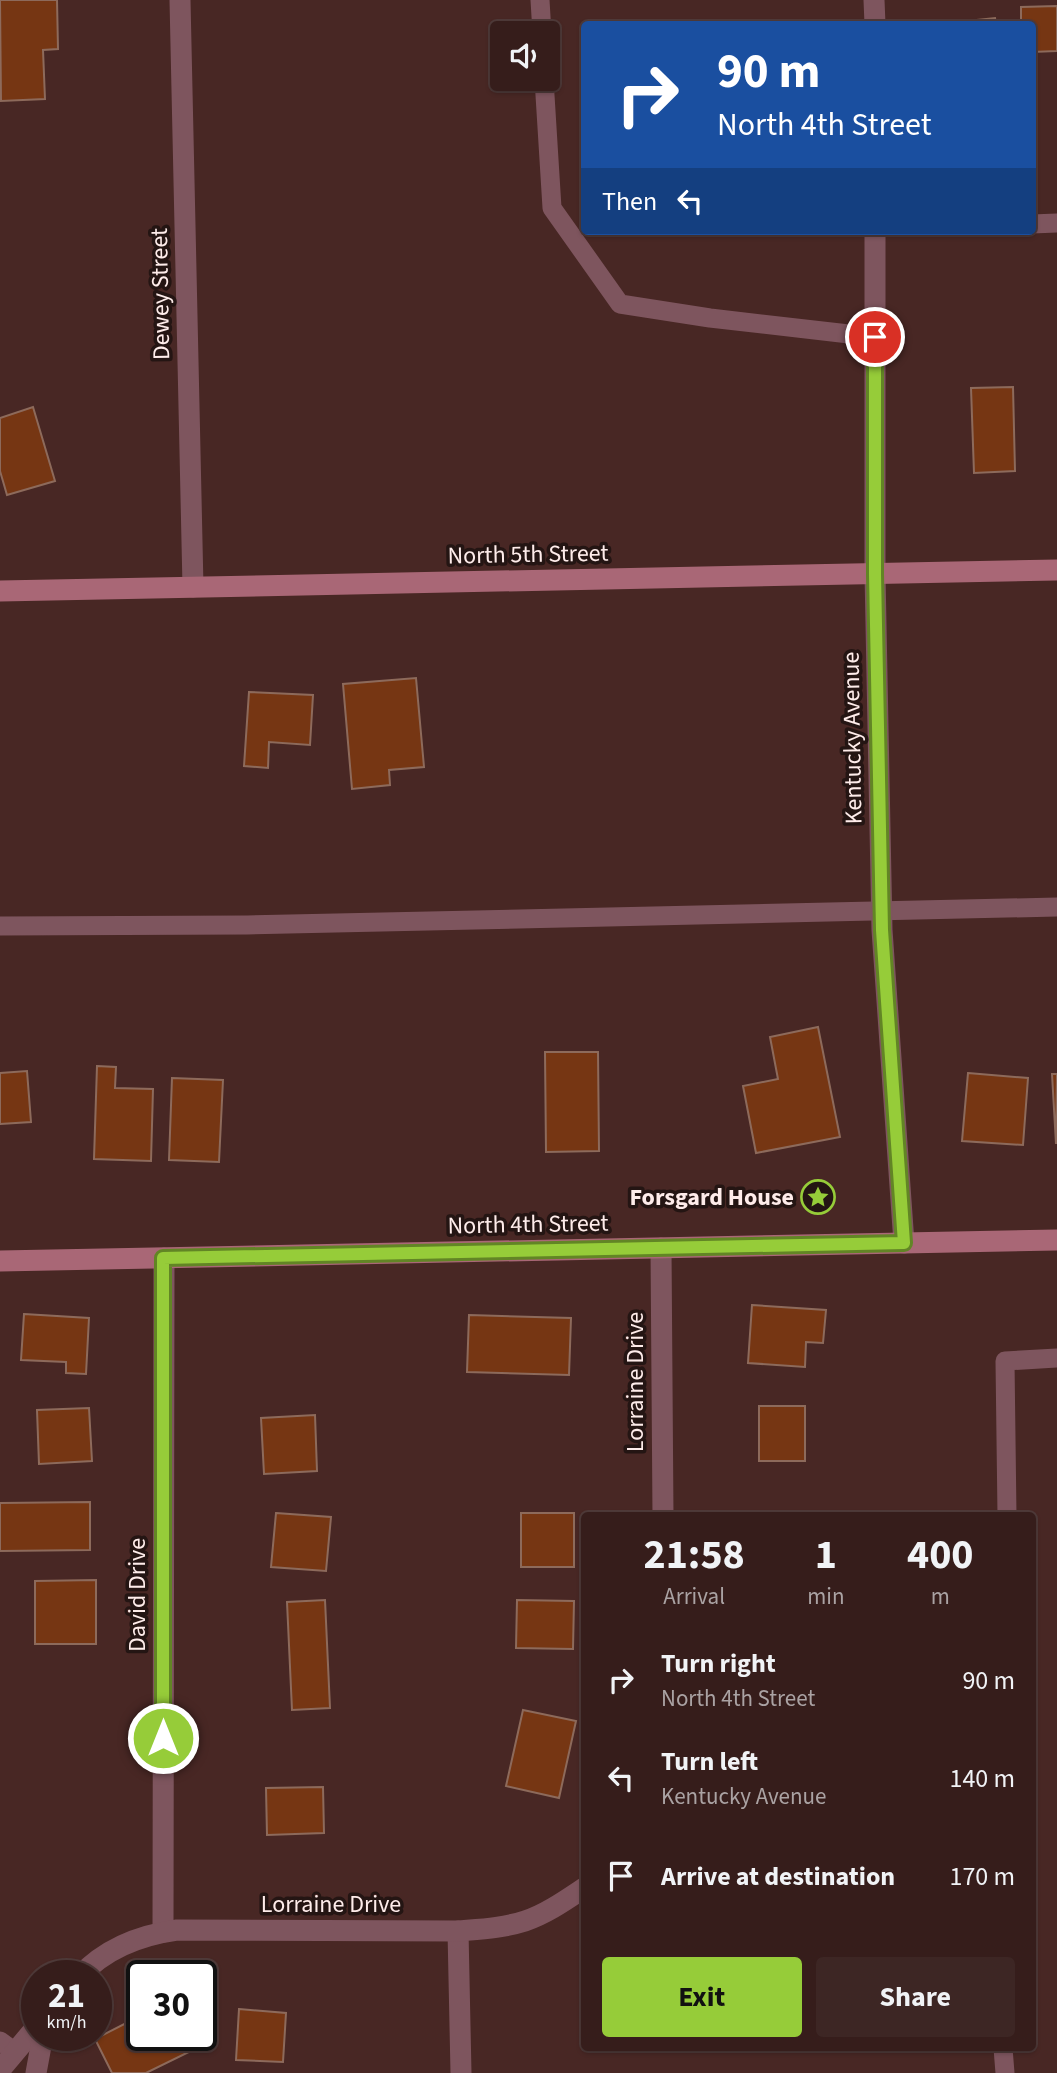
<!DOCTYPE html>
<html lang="en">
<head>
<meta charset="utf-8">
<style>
	body { margin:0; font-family:"Source Sans 3",sans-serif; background:#3d2624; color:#f1f3f6; height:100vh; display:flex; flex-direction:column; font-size:26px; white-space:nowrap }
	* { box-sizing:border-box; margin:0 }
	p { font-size:23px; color:#aaa2a3 }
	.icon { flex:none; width:38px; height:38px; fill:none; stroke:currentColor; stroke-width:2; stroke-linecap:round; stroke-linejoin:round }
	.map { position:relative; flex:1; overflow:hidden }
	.drawer { position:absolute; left:581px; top:1512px; width:455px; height:539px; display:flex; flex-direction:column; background:#361d1b; border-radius:7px; box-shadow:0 2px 5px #0004,0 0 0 2px #503b3a }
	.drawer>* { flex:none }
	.guide { position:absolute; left:581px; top:21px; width:455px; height:214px; border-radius:7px; box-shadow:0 2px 5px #0004,0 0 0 2px #503b3a; background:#1a4fa0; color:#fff; overflow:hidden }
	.fabs { position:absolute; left:490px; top:21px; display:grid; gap:14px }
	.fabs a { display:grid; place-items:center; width:70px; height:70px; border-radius:7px; background:#361d1b; box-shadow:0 2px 5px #0004,0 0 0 2px #503b3a; font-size:35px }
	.speed { position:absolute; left:21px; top:1960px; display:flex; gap:14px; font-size:35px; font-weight:700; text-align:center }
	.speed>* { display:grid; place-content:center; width:91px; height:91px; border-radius:50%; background:#361d1b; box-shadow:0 2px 5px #0004,0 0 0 2px #503b3a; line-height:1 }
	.speed small { font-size:18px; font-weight:400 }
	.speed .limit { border:4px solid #111; border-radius:10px; background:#fff; color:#111 }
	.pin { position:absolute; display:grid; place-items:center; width:60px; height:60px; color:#fff; margin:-30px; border:4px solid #fff; border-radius:50%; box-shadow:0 2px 7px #0007 }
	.me { position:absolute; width:77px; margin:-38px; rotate:0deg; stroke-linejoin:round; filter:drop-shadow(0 0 5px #0008) }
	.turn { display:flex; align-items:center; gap:24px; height:147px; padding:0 21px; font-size:32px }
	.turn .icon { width:91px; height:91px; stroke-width:2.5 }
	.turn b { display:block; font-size:49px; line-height:60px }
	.then { display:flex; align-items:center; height:66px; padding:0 21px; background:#0003; gap:14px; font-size:26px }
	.eta { display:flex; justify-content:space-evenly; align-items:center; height:119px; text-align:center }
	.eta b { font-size:42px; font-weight:700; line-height:49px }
	.cta { display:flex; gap:14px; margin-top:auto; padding:14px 21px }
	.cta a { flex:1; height:80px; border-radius:7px; background:#96cc39; color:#111; font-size:28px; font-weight:700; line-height:80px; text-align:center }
	.cta a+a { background:#3d2624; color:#f1f3f6 }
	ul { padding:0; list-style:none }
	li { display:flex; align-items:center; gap:21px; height:98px; padding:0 21px }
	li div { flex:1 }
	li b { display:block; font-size:26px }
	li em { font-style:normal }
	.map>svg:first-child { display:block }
	.building { fill:#763613; stroke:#8d6a5b; stroke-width:2 }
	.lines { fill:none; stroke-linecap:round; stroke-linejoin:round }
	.lane { stroke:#7e555e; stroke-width:19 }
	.street { stroke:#7e555e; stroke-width:21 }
	.secondary { stroke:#a96776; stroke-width:21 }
	.route-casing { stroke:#628525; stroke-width:18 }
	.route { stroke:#96cc39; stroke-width:12 }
	.labels { text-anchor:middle; stroke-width:7; stroke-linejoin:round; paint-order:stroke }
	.street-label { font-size:24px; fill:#feecea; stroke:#241513 }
	.poi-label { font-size:24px; font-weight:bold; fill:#feecea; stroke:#241513; text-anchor:end }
</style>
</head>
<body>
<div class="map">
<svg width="1057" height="2073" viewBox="0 0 1057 2073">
	<rect width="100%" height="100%" fill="#482724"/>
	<g class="building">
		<polygon points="0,0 57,0 58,49 43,50 45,99 1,101"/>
		<polygon points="1057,6 1057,51 1032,52 1032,24 1021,24 1021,7"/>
		<polygon points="995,18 996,24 948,24 948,23"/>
		<polygon points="1013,387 1015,471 974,473 971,388"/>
		<polygon points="33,407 55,481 7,495 0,471 0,418"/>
		<polygon points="416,678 424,767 389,770 390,785 352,789 343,684"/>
		<polygon points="249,692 313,695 310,745 269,742 268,768 244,766"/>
		<polygon points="818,1027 840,1137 756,1153 743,1086 778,1079 770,1037"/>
		<polygon points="545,1052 598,1052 599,1151 546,1152"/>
		<polygon points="97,1066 116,1067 115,1088 153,1089 151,1161 94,1159"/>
		<polygon points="27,1071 31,1122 0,1124 0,1073"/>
		<polygon points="968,1073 1028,1078 1023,1145 962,1141"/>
		<polygon points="1052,1074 1057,1074 1056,1144"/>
		<polygon points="172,1078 223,1080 219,1162 169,1160"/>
		<polygon points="752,1305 826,1310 823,1343 806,1342 805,1367 748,1363"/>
		<polygon points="24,1314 89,1318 86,1374 66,1373 66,1362 21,1360"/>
		<polygon points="469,1315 571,1318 569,1375 467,1372"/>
		<rect x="759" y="1406" width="46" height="55"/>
		<polygon points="89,1408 92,1461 39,1464 37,1410"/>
		<polygon points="315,1415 317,1471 264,1474 261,1418"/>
		<polygon points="90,1502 90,1550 0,1551 0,1503"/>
		<polygon points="276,1513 331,1517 326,1571 271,1567"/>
		<rect x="521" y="1513" width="53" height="54"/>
		<polygon points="825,1513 825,1516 756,1516 756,1514"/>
		<polygon points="96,1580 96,1644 35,1644 35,1581"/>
		<polygon points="325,1600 330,1708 292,1710 287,1602"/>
		<polygon points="517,1600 574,1601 573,1649 516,1648"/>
		<polygon points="523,1710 576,1721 559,1798 506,1786"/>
		<polygon points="323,1787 324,1833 267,1835 266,1788"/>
		<polygon points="239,2009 286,2013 283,2062 236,2060"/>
		<polygon points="142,2015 142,2035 194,2035 199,2047 146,2073 112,2073 95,2039"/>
	</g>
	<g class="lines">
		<g class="lane">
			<polyline points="540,0 542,33"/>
			<polyline points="544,79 552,208 620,304 710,318 875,337"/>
			<polyline points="1032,224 1057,223"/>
			<polyline points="0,926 247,925 1057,907"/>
			<polyline points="1007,1516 1005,1361 1057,1358"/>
			<polyline points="0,2041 15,2052"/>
			<polyline points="1003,2048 1005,2073"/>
		</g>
		<g class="street">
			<polyline points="180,0 193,587"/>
			<polyline points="874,0 875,24"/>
			<polyline points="875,231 875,574 882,930 904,1243"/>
			<polyline points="661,1248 663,1516"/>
			<polyline points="458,1931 461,2073"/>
			<polyline points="163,1932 164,1258"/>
			<path d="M80,1976C105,1949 141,1935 177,1930L458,1931C481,1929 503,1928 525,1921C546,1914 566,1900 584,1888"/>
			<polyline points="0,2070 37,2026"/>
			<polyline points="36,2073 43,2035"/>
		</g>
		<g class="secondary">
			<polyline points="0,591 1057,570"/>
			<polyline points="0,1261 1057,1240"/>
		</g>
	</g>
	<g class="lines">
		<g class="route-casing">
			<polyline id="route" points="163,1738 163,1258 904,1243 882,930 875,574 875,337"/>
		</g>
		<use href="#route" class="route"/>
	</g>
	<defs>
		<g id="sight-ring" transform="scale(1.75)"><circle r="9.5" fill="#241513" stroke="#96cc39" stroke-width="1.5"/><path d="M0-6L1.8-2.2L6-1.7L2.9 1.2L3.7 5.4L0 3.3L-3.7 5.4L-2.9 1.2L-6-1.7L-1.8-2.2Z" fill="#96cc39"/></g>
	</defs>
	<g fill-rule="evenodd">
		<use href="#sight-ring" x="818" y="1197"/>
	</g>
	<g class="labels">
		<g class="street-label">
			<text transform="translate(160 294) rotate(-91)" y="8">Dewey Street</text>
			<text transform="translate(528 554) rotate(-1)" y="8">North 5th Street</text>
			<text transform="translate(852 738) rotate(-91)" y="8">Kentucky Avenue</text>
			<text transform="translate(528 1224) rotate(-1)" y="8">North 4th Street</text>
			<text transform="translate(635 1382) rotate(-90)" y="8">Lorraine Drive</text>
			<text transform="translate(137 1595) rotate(-90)" y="8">David Drive</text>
			<text x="331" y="1912">Lorraine Drive</text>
		</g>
		<g class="poi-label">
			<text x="794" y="1205">Forsgard House</text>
		</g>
	</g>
</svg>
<div class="fabs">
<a><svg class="icon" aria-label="sound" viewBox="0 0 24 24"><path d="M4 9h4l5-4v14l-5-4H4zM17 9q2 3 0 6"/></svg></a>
</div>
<div class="speed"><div>21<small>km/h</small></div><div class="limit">30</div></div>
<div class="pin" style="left:875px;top:337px;background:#d93025"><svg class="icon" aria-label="arrive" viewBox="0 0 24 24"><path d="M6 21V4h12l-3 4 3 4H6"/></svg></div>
<svg class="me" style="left:163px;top:1738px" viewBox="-20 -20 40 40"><circle r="17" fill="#96cc39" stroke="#fff" stroke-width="3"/><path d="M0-11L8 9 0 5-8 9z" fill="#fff"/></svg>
<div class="guide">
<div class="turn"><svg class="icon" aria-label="right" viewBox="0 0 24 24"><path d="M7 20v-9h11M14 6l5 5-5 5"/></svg><div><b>90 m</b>North 4th Street</div></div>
<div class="then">Then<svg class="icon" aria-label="left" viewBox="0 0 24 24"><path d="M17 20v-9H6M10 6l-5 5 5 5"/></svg></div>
</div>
<section class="drawer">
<div class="eta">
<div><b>21:58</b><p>Arrival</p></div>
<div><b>1</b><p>min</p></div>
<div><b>400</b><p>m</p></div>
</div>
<ul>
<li><svg class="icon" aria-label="right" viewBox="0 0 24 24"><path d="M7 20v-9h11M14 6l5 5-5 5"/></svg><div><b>Turn right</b><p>North 4th Street</p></div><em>90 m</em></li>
<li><svg class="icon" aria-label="left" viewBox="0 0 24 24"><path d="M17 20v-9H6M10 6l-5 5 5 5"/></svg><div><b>Turn left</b><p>Kentucky Avenue</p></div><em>140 m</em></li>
<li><svg class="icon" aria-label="arrive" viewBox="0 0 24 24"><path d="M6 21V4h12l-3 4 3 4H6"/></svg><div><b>Arrive at destination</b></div><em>170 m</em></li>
</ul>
<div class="cta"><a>Exit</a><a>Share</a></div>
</section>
</div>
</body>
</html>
